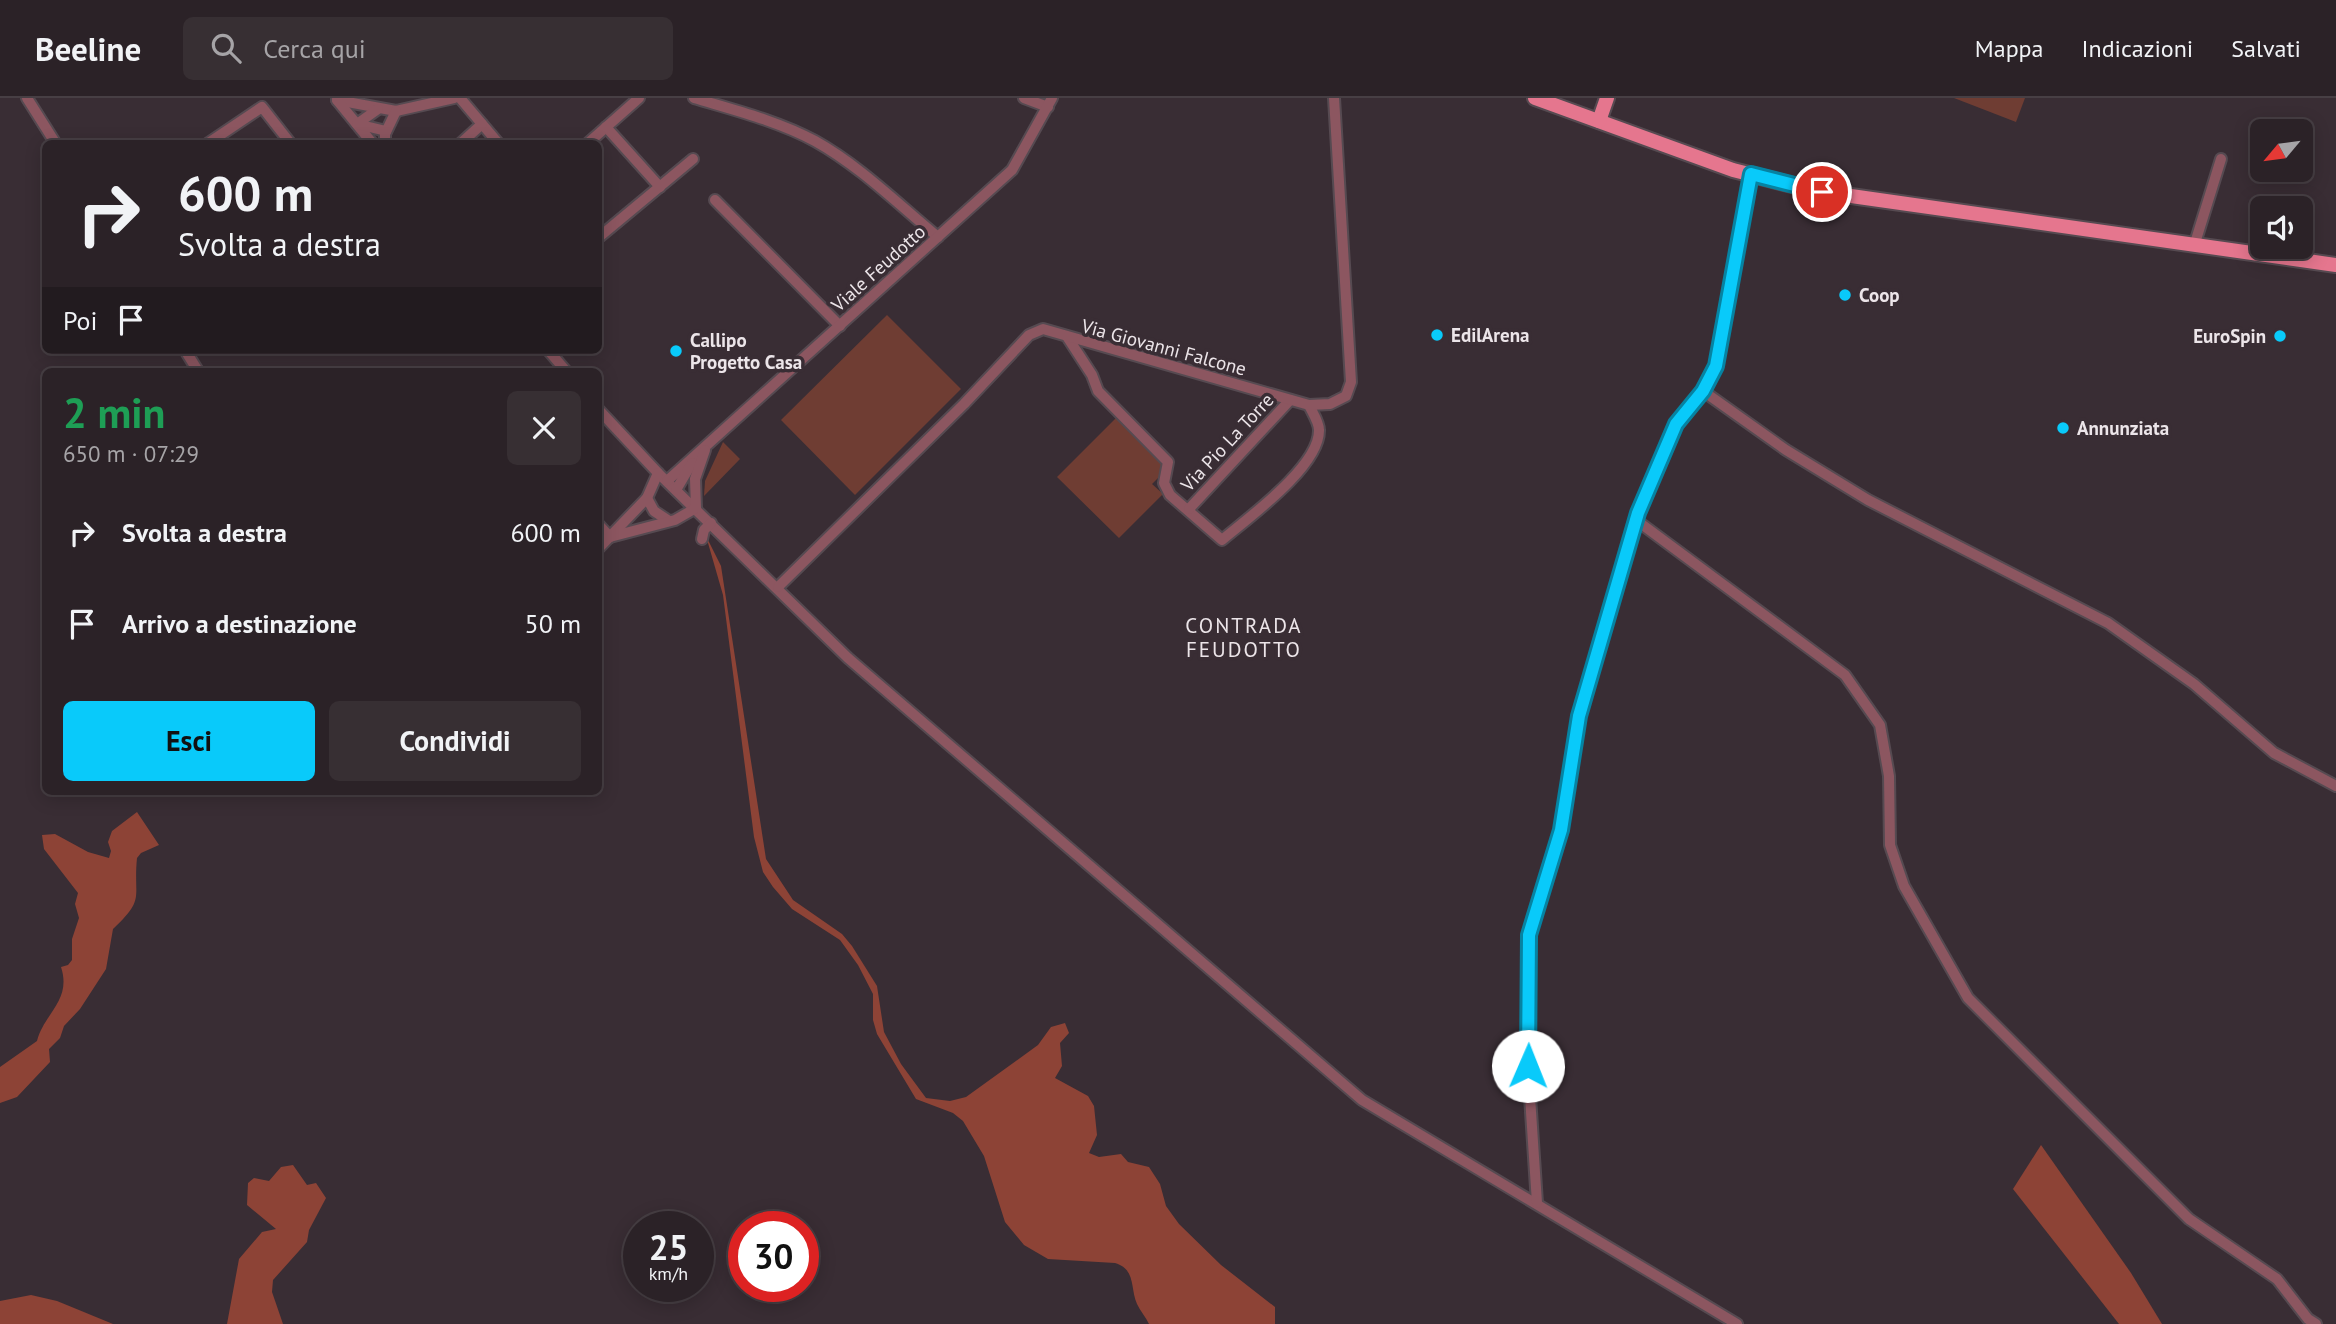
<!DOCTYPE html>
<html lang="it">
<head>
<meta charset="utf-8">
<style>
	body { margin:0; font-family:"PT Sans",sans-serif; background:#372f33; color:#f1f3f6; height:100vh; display:flex; flex-direction:column; font-size:26px; white-space:nowrap }
	* { box-sizing:border-box; margin:0 }
	p { font-size:23px; color:#a6a4a7 }
	.icon { flex:none; width:38px; height:38px; fill:none; stroke:currentColor; stroke-width:2; stroke-linecap:round; stroke-linejoin:round }
	.map { position:relative; flex:1; overflow:hidden }
	.details { position:absolute; left:42px; top:270px; width:560px; height:427px; display:flex; flex-direction:column; background:#2b2227; border-radius:10px; box-shadow:0 4px 18px #0003,0 0 0 2px #473f44 }
	.details>* { flex:none }
	.banner { position:absolute; left:42px; top:42px; width:560px; height:214px; border-radius:10px; box-shadow:0 4px 18px #0003,0 0 0 2px #473f44; background:#2b2227; color:#f1f3f6; overflow:hidden }
	.needle { width:46px; rotate:241deg }
	.tools { position:absolute; left:2250px; top:21px; display:grid; gap:14px }
	.tools a { display:grid; place-items:center; width:63px; height:63px; border-radius:10px; background:#2b2227; box-shadow:0 4px 18px #0003,0 0 0 2px #473f44; font-size:35px }
	.speed { position:absolute; left:623px; top:1113px; display:flex; gap:14px; font-size:35px; font-weight:700; text-align:center }
	.speed>* { display:grid; place-content:center; width:91px; height:91px; border-radius:50%; background:#2b2227; box-shadow:0 4px 18px #0003,0 0 0 2px #473f44; line-height:1 }
	.speed small { font-size:18px; font-weight:400 }
	.speed .limit { border:10px solid #d22; background:#fff; color:#111 }
	.pin { position:absolute; display:grid; place-items:center; width:60px; height:60px; color:#fff; margin:-30px; border:4px solid #fff; border-radius:50%; box-shadow:0 2px 7px #0007 }
	.me { position:absolute; width:77px; margin:-38px; rotate:1deg; stroke-linejoin:round; filter:drop-shadow(0 0 5px #0008) }
	.turn { display:flex; align-items:center; gap:24px; height:147px; padding:0 21px; font-size:32px }
	.turn .icon { width:91px; height:91px; stroke-width:2.5 }
	.turn b { display:block; font-size:49px; line-height:60px }
	.then { display:flex; align-items:center; height:66px; padding:0 21px; background:#0003; gap:14px; font-size:26px }
	.round { display:grid; place-items:center; flex:none; width:74px; height:74px; border-radius:10px; background:#372f33 }
	.headline { display:flex; align-items:center; justify-content:space-between; height:119px; padding:0 21px }
	h1 { font-size:42px; font-weight:600; line-height:52px; color:#1e9e55 }
	.primary-button { display:flex; gap:14px; margin-top:auto; padding:14px 21px }
	.primary-button a { flex:1; height:80px; border-radius:10px; background:#09cafa; color:#111; font-size:28px; font-weight:600; line-height:80px; text-align:center }
	.primary-button a+a { background:#372f33; color:#f1f3f6 }
	ul { padding:0; list-style:none }
	li { display:flex; align-items:center; gap:21px; height:91px; padding:0 21px }
	li div { flex:1 }
	li b { display:block; font-size:26px }
	li em { font-style:normal }
	header { display:flex; align-items:center; gap:42px; box-sizing:border-box; height:98px; padding:0 35px; background:#2b2227; border-bottom:2px solid #473f44 }
	header strong { font-size:33px }
	nav { display:flex; gap:38px; margin-inline-start:auto; font-size:24px }
	.search { width:490px; height:63px; background:#372f33; display:flex; align-items:center; gap:18px; box-sizing:border-box; padding:0 24px; border-radius:10px; color:#a6a4a7; font-size:26px }
	.map>svg:first-child { display:block }
	.green { fill:#6f3d33 }
	.forest { fill:#8d4336 }
	.lines { fill:none; stroke-linecap:round; stroke-linejoin:round }
	.minor-casing { stroke:#564a51; stroke-width:14 }
	.major-casing { stroke:#564a51; stroke-width:18 }
	.minor { stroke:#8c5660; stroke-width:10 }
	.major { stroke:#e5768e; stroke-width:14 }
	.route-casing { stroke:#0683a2; stroke-width:18 }
	.route { stroke:#09cafa; stroke-width:12 }
	.poi-dot { fill:#09cafa; stroke:#392d34; stroke-width:2.5 }
	.labels { text-anchor:middle; stroke-width:7; stroke-linejoin:round; paint-order:stroke }
	.street-label { font-size:19px; fill:#ece5e9; stroke:#392d34 }
	.poi-label { font-size:19px; font-weight:bold; fill:#ece5e9; stroke:#392d34; text-anchor:start }
	.neighbourhood-label { font-size:21px; letter-spacing:2px; fill:#ece5e9; stroke:#392d34 }
</style>
</head>
<body>
<header>
<strong>Beeline</strong>
<div class="search"><svg class="icon" aria-label="search" viewBox="0 0 24 24"><circle cx="10" cy="10" r="6"/><path d="M15 15l6 6"/></svg>Cerca qui</div>
<nav><a>Mappa</a><a>Indicazioni</a><a>Salvati</a></nav>
</header>
<div class="map">
<svg width="2336" height="1226" viewBox="0 0 2336 1226">
	<rect width="100%" height="100%" fill="#392d34"/>
	<g class="green">
		<polygon points="1954,0 2025,0 2016,24"/>
		<polygon points="887,217 961,291 855,397 781,322"/>
		<polygon points="1117,319 1164,367 1162,376 1152,386 1163,396 1119,440 1057,379"/>
		<polygon points="723,344 740,361 704,398 705,383"/>
	</g>
	<g class="forest">
		<path d="M706,438L721,468L766,761L793,802L842,836L852,848L877,888L884,934L901,966L926,1000L950,1003L966,999L1038,947L1051,929L1065,925L1069,935L1060,945L1062,968L1055,980L1088,998L1094,1008L1097,1037L1089,1055L1099,1059L1121,1056L1128,1064L1149,1069L1160,1086L1166,1108L1179,1126L1221,1167L1275,1209V1226H1149C1146,1219 1140,1213 1137,1206C1130,1190 1136,1171 1115,1165L1048,1161L1024,1147L1005,1124L984,1058L963,1023L953,1015L916,1001L877,936L873,922V896L858,867L840,842L792,811L773,789L763,774L754,739L723,497Z"/>
		<path d="M137,714L159,747L141,755L137,760C133,801 146,800 113,831L106,871L80,911L64,928L60,940L49,951L50,964L17,999L0,1005V969L37,943C44,915 72,903 61,869L68,867L72,862V841L79,820L75,806L78,795L44,751L42,737L55,736L88,754L109,760L111,753L108,744L112,733Z"/>
		<polygon points="2041,1047 2131,1175 2162,1226 2119,1226 2013,1091"/>
		<polygon points="293,1067 307,1087 316,1085 326,1100 309,1132 307,1144 273,1182 272,1194 283,1226 227,1226 239,1161 262,1134 276,1131 247,1107 248,1085 254,1080 269,1083 281,1069"/>
		<polygon points="31,1197 57,1203 113,1226 0,1226 0,1203"/>
	</g>
	<g class="lines">
		<g class="minor-casing">
			<g id="minor">
				<polyline points="27,0 56,46"/>
				<polyline points="460,0 499,46"/>
				<path d="M694,0C734,12 778,23 815,43C860,68 899,107 938,139"/>
				<polyline points="1024,0 1048,9"/>
				<polyline points="337,2 396,13 454,0"/>
				<polyline points="337,2 373,46"/>
				<polyline points="378,11 357,26 386,33"/>
				<polyline points="606,29 660,89"/>
				<polyline points="207,46 262,9 291,46"/>
				<polyline points="385,46 385,36 396,13"/>
				<polyline points="460,46 482,26"/>
				<polyline points="587,46 639,0"/>
				<polyline points="715,102 840,228"/>
				<polyline points="598,140 693,61"/>
				<polyline points="2195,145 2221,61"/>
				<path d="M1068,240L1092,277L1098,293L1168,364L1164,385L1170,397L1222,442C1248,420 1320,368 1319,332C1319,324 1312,314 1309,307"/>
				<polyline points="185,252 198,273"/>
				<polyline points="548,252 566,273"/>
				<polyline points="1703,293 1786,352 1868,402 2108,525 2194,586 2274,655 2336,688"/>
				<polyline points="598,311 658,375 848,560 1362,1002 1737,1226"/>
				<polyline points="667,383 1012,72 1052,0"/>
				<polyline points="676,392 692,365"/>
				<polyline points="647,400 654,413 669,423"/>
				<polyline points="1189,411 1290,302"/>
				<polyline points="1636,422 1845,577 1880,627 1889,678 1890,747 1904,788 1968,900 2189,1121 2277,1181 2308,1221 2316,1226"/>
				<polyline points="598,426 610,439"/>
				<polyline points="610,439 675,422 696,410 695,381 705,352"/>
				<polyline points="702,441 704,432 711,425"/>
				<polyline points="598,451 647,400 658,375"/>
				<polyline points="778,489 964,306 1029,237 1043,231 1309,307 1330,306 1346,298 1351,284 1334,0"/>
				<polyline points="1537,1105 1528,968 1529,837 1561,732 1579,618 1638,415 1676,326 1703,293 1716,268 1751,76"/>
			</g>
		</g>
		<g class="major-casing">
			<g id="major">
				<polyline points="1535,0 1733,72 1816,93 2336,167"/>
				<polyline points="1599,23 1607,0"/>
			</g>
		</g>
		<use href="#minor" class="minor"/>
		<use href="#major" class="major"/>
	</g>
	<g class="lines">
		<g class="route-casing">
			<polyline id="route" points="1528,968 1529,837 1561,732 1579,618 1638,415 1676,326 1703,293 1716,268 1751,76 1822,94"/>
		</g>
		<use href="#route" class="route"/>
	</g>
	<g class="poi-dot">
		<circle cx="1845" cy="197" r="7"/>
		<circle cx="1437" cy="237" r="7"/>
		<circle cx="2280" cy="238" r="7"/>
		<circle cx="676" cy="253" r="7"/>
		<circle cx="2063" cy="330" r="7"/>
	</g>
	<g class="labels">
		<g class="street-label">
			<text transform="translate(878 170) rotate(-42)" y="7">Viale Feudotto</text>
			<text transform="translate(1164 249) rotate(15)" y="7">Via Giovanni Falcone</text>
			<text transform="translate(1227 344) rotate(-47)" y="7">Via Pio La Torre</text>
		</g>
		<g class="poi-label">
			<text x="1859" y="204">Coop</text>
			<text x="1451" y="244">EdilArena</text>
			<text x="2266" y="245" text-anchor="end">EuroSpin</text>
			<text x="690" y="249">Callipo<tspan x="690" dy="22">Progetto Casa</tspan></text>
			<text x="2077" y="337">Annunziata</text>
		</g>
		<g class="neighbourhood-label">
			<text x="1244" y="535">CONTRADA<tspan x="1244" dy="24">FEUDOTTO</tspan></text>
		</g>
	</g>
</svg>
<div class="tools">
<a><svg class="needle" viewBox="-14 -14 28 28"><path d="M0-13l5 13h-10z" fill="#e53935"/><path d="M0 13l5-13h-10z" fill="#a6a4a7"/></svg></a>
<a><svg class="icon" aria-label="sound" viewBox="0 0 24 24"><path d="M4 9h4l5-4v14l-5-4H4zM17 9q2 3 0 6"/></svg></a>
</div>
<div class="speed"><div>25<small>km/h</small></div><div class="limit">30</div></div>
<div class="pin" style="left:1822px;top:94px;background:#d93025"><svg class="icon" aria-label="arrive" viewBox="0 0 24 24"><path d="M6 21V4h12l-3 4 3 4H6"/></svg></div>
<svg class="me" style="left:1528px;top:968px" viewBox="-20 -20 40 40"><circle r="19" fill="#fff"/><path d="M0-13L10 11 0 6-10 11z" fill="#09cafa"/></svg>
<div class="banner">
<div class="turn"><svg class="icon" aria-label="right" viewBox="0 0 24 24"><path d="M7 20v-9h11M14 6l5 5-5 5"/></svg><div><b>600 m</b>Svolta a destra</div></div>
<div class="then">Poi<svg class="icon" aria-label="arrive" viewBox="0 0 24 24"><path d="M6 21V4h12l-3 4 3 4H6"/></svg></div>
</div>
<section class="details">
<div class="headline"><div><h1>2 min</h1><p>650 m · 07:29</p></div><a class="round"><svg class="icon" aria-label="close" viewBox="0 0 24 24"><path d="M6 6l12 12M18 6L6 18"/></svg></a></div>
<ul>
<li><svg class="icon" aria-label="right" viewBox="0 0 24 24"><path d="M7 20v-9h11M14 6l5 5-5 5"/></svg><div><b>Svolta a destra</b></div><em>600 m</em></li>
<li><svg class="icon" aria-label="arrive" viewBox="0 0 24 24"><path d="M6 21V4h12l-3 4 3 4H6"/></svg><div><b>Arrivo a destinazione</b></div><em>50 m</em></li>
</ul>
<div class="primary-button"><a>Esci</a><a>Condividi</a></div>
</section>
</div>
</body>
</html>
